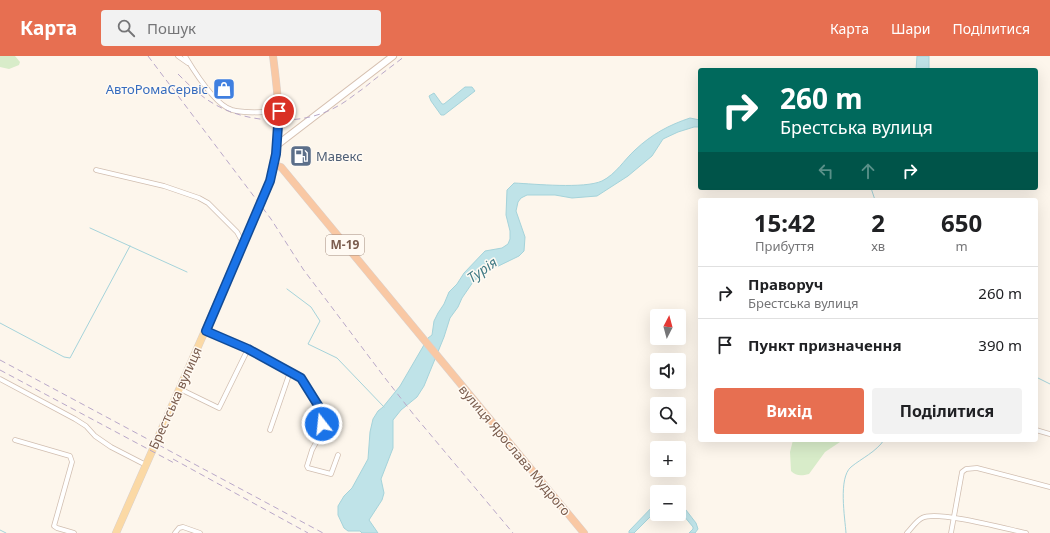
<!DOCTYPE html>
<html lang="uk">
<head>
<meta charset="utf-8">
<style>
	body { margin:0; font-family:"Noto Sans",sans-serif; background:#f2f2f2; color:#202124; height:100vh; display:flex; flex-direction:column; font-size:15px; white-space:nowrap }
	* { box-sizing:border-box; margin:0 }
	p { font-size:13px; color:#757577 }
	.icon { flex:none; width:22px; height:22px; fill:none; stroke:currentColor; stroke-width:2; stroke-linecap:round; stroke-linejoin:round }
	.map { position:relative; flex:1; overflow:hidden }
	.drawer { position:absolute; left:698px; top:142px; width:340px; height:244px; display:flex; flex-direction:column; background:#fff; border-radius:4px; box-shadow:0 4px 16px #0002 }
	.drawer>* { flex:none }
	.hud { position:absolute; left:698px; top:12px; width:340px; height:122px; border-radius:4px; box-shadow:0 4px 16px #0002; background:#00695c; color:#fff; overflow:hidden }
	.needle { width:26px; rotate:6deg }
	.buttons { position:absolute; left:650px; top:253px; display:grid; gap:8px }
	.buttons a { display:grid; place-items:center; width:36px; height:36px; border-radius:4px; background:#fff; box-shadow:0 4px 16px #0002; font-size:20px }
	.pin { position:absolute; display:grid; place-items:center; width:34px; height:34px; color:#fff; margin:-17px; border:2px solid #fff; border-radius:50%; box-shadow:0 1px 4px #0007 }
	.me { position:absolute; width:44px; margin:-22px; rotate:344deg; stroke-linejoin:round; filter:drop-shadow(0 0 3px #0008) }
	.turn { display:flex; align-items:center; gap:14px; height:84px; padding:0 16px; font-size:18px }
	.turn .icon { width:52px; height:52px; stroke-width:2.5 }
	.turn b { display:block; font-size:28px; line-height:34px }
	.lanes { display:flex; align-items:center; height:38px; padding:0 16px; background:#0003; justify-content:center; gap:20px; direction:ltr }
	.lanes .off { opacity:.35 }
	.eta { display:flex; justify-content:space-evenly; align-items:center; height:68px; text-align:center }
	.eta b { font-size:24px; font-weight:700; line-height:28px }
	.cta { display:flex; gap:8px; margin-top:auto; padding:8px 16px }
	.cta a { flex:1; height:46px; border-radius:4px; background:#e76f51; color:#fff; font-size:16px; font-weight:700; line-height:46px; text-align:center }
	.cta a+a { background:#f2f2f2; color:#202124 }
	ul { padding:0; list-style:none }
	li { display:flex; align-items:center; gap:12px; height:52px; padding:0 16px; border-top:1px solid #e0e0e0 }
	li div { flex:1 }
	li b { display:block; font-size:15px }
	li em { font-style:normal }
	header { display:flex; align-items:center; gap:24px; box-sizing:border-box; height:56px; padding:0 20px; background:#e76f51; color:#fff }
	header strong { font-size:19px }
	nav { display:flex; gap:22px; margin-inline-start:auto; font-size:14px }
	.search { width:280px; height:36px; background:#f2f2f2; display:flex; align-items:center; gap:10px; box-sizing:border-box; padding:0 14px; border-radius:4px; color:#757577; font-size:15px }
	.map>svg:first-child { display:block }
	.green { fill:#d8ecc9 }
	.water { fill:#bfe3e8; stroke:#a5d3da }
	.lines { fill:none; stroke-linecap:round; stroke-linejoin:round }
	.stream { stroke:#a5d3da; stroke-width:1 }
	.minor-casing { stroke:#d1beb0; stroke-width:5.5 }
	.secondary-casing { stroke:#d6c0b0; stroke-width:8 }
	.primary-casing { stroke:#dad1cd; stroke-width:8 }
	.trunk-casing { stroke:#dad1cd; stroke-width:8 }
	.minor { stroke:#fff; stroke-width:4 }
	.secondary { stroke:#fff; stroke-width:6 }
	.primary { stroke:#fbd9a5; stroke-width:7 }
	.trunk { stroke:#f9c8a4; stroke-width:7 }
	.rail { stroke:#b9a8c9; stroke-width:1; stroke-dasharray:6 4; stroke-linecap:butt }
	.route-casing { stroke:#114b97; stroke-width:10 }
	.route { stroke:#1a73e8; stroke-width:7 }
	.labels { text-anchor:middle; stroke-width:3; stroke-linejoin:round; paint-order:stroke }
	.shield { fill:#fffaf3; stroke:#a28b7f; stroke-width:1 }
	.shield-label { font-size:12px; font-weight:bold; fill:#7a5c4d }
	.shop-label { font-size:13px; fill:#366cbe; stroke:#fffaf3; text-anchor:end }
	.service-label { font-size:13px; fill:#4e5e75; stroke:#fffaf3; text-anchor:start }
	.street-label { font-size:13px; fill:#7a5c4d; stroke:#fffaf3 }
	.water-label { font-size:14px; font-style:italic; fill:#437c86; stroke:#fffaf3 }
</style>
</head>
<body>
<header>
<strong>Карта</strong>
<div class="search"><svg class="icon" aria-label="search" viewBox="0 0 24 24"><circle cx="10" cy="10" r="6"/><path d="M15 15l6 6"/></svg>Пошук</div>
<nav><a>Карта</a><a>Шари</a><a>Поділитися</a></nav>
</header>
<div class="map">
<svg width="1050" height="477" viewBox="0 0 1050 477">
	<rect width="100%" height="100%" fill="#fdf6ec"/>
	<g class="green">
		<polygon points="0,0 15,0 20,6 19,9 9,13 0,11"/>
		<path d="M793,384H843L825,396L809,418C801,420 796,420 791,415L790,396Z"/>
	</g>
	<g class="water">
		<polygon points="917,0 929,0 929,14 916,14"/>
		<polygon points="465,31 472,31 475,35 444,59 441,59 431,45 429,40 434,37 442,48 444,48"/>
		<path d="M690,62L700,64V71H694L678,76L663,83L652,100L628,120L597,140L572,142L555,139H527L521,142L518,146L516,155L525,181L524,195L519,200L482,218L473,226L462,242L458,251L450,262L444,281L424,330L417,341L401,354L393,364V392L381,423L384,437L382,444L369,464L378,477H362L360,475H348L344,472L338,459V450L344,440L352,432L368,403L370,376L373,363L378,355L383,351L400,330L428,282L432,279L434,265L438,257L444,248L449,236L457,228L464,217L485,195L502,192L508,188L510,183V175L506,159L507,134L514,127C535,128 584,133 602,125C616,118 624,104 635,94C652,78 669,69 690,62Z"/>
		<polygon points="679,445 696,467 698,473 695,477 689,477 693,473 693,471 679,454"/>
		<polygon points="657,446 657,454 634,477 629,477 629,475"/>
	</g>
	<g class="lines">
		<g class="stream">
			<polyline points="871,132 875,144"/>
			<polyline points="90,172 187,216"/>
			<polyline points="287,233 311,251 320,265 308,288 337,302 384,351"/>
			<polyline points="0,267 64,301 70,302 130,190"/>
			<polyline points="1036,321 1050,328"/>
			<polyline points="0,474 6,477"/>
			<path d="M846,477C845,462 838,422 851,411C862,402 876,396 884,384"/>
		</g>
		<g class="minor-casing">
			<g id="minor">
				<polyline points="178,0 188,7"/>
				<path d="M185,0C194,15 215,49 232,54C247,58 264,56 279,55"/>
				<polyline points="96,114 164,130 199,142 208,147 237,176 243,187"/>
				<polyline points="206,275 248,293 301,322 321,354 323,363 319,381 312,394 307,410 308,412 331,418 338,399"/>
				<polyline points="0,323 75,363 86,370 95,380 111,391 146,409"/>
				<polyline points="180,333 219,352 248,293"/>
				<polyline points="270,374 290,316"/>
				<polyline points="1036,374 1050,378"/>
				<polyline points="15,384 70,400 72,406 54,470 57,472 74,477"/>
				<polyline points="175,477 179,472 183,471 200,477"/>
				<path d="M907,477C912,472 916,465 922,462C937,454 1007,473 1026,477"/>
				<polyline points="951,477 962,416 966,413 977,412 1050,431"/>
			</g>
		</g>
		<g class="secondary-casing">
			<polyline id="secondary" points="277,89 393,0"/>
		</g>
		<g class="primary-casing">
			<polyline id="primary" points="116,477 259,152 270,125 274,109"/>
		</g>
		<g class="trunk-casing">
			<path id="trunk" d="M273,0C278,39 282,69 274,109L281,111L584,477"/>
		</g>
		<use href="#minor" class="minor"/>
		<use href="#secondary" class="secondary"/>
		<use href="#primary" class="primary"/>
		<use href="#trunk" class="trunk"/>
		<g class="rail">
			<polyline points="148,0 271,163 303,213 385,322 414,359 513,477"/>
			<path d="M178,18C190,30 201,41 216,49C249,68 303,70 336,51C346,46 355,38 364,32C377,21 391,11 405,0"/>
			<polyline points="0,304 323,477"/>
			<polyline points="0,314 176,408"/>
			<polyline points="173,403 308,477"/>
		</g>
	</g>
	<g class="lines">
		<g class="route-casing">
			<polyline id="route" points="279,55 276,98 270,125 206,275 248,293 301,322 321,354 322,368"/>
		</g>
		<use href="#route" class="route"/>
	</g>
	<defs>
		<g id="shop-square" transform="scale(1.15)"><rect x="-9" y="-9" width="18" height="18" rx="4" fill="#3f7fe0" stroke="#fffaf3"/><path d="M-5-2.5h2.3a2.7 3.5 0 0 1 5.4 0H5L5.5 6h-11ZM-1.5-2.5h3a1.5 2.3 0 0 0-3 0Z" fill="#fff"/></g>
		<g id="fuel-square" transform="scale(1.15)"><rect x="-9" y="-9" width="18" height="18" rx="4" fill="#5c6f8a" stroke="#fffaf3"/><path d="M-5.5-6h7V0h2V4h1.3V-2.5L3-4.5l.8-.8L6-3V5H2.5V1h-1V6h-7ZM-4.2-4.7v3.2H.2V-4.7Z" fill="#fff"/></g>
	</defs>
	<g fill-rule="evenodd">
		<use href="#shop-square" x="224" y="33"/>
		<use href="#fuel-square" x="301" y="100"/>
	</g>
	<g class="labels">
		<rect class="shield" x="326" y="179" width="38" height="20" rx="3"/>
		<g class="shield-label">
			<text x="345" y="193">М-19</text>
		</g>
		<g class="shop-label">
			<text x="208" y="38">АвтоРомаСервіс</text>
		</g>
		<g class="service-label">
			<text x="316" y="105">Мавекс</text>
		</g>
		<g class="street-label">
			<text transform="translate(175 342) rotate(-66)" y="5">Брестська вулиця</text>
			<text transform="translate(515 394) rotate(50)" y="5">вулиця Ярослава Мудрого</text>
		</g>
		<g class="water-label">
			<text transform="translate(482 214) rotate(-35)" y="5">Турія</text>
		</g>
	</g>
</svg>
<div class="buttons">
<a><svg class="needle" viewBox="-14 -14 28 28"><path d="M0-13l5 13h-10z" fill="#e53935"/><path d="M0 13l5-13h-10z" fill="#757577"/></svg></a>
<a><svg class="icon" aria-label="sound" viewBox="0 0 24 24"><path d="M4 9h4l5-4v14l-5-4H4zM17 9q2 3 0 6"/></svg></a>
<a><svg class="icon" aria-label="search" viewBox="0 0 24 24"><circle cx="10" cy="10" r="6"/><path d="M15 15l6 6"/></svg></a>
<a>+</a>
<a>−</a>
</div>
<div class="pin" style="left:279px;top:55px;background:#d93025"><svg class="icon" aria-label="arrive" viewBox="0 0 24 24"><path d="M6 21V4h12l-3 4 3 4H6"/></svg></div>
<svg class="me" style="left:322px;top:368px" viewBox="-20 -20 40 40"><circle r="17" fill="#1a73e8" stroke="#fff" stroke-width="3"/><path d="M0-11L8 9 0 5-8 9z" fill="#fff"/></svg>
<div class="hud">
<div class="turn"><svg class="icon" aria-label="right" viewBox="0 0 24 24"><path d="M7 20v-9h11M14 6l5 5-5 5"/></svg><div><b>260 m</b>Брестська вулиця</div></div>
<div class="lanes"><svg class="icon off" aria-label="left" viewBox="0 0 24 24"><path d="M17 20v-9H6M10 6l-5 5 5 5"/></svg><svg class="icon off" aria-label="ahead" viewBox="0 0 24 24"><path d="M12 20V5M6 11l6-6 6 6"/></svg><svg class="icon" aria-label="right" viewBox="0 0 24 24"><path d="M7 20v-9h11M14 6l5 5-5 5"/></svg></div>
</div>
<section class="drawer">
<div class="eta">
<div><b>15:42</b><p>Прибуття</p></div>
<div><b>2</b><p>хв</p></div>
<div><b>650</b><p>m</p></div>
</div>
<ul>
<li><svg class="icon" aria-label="right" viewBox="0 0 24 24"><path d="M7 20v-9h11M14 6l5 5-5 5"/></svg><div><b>Праворуч</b><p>Брестська вулиця</p></div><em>260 m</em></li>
<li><svg class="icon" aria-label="arrive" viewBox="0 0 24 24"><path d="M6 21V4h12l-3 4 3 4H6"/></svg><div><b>Пункт призначення</b></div><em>390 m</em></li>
</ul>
<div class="cta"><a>Вихід</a><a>Поділитися</a></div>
</section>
</div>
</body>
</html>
